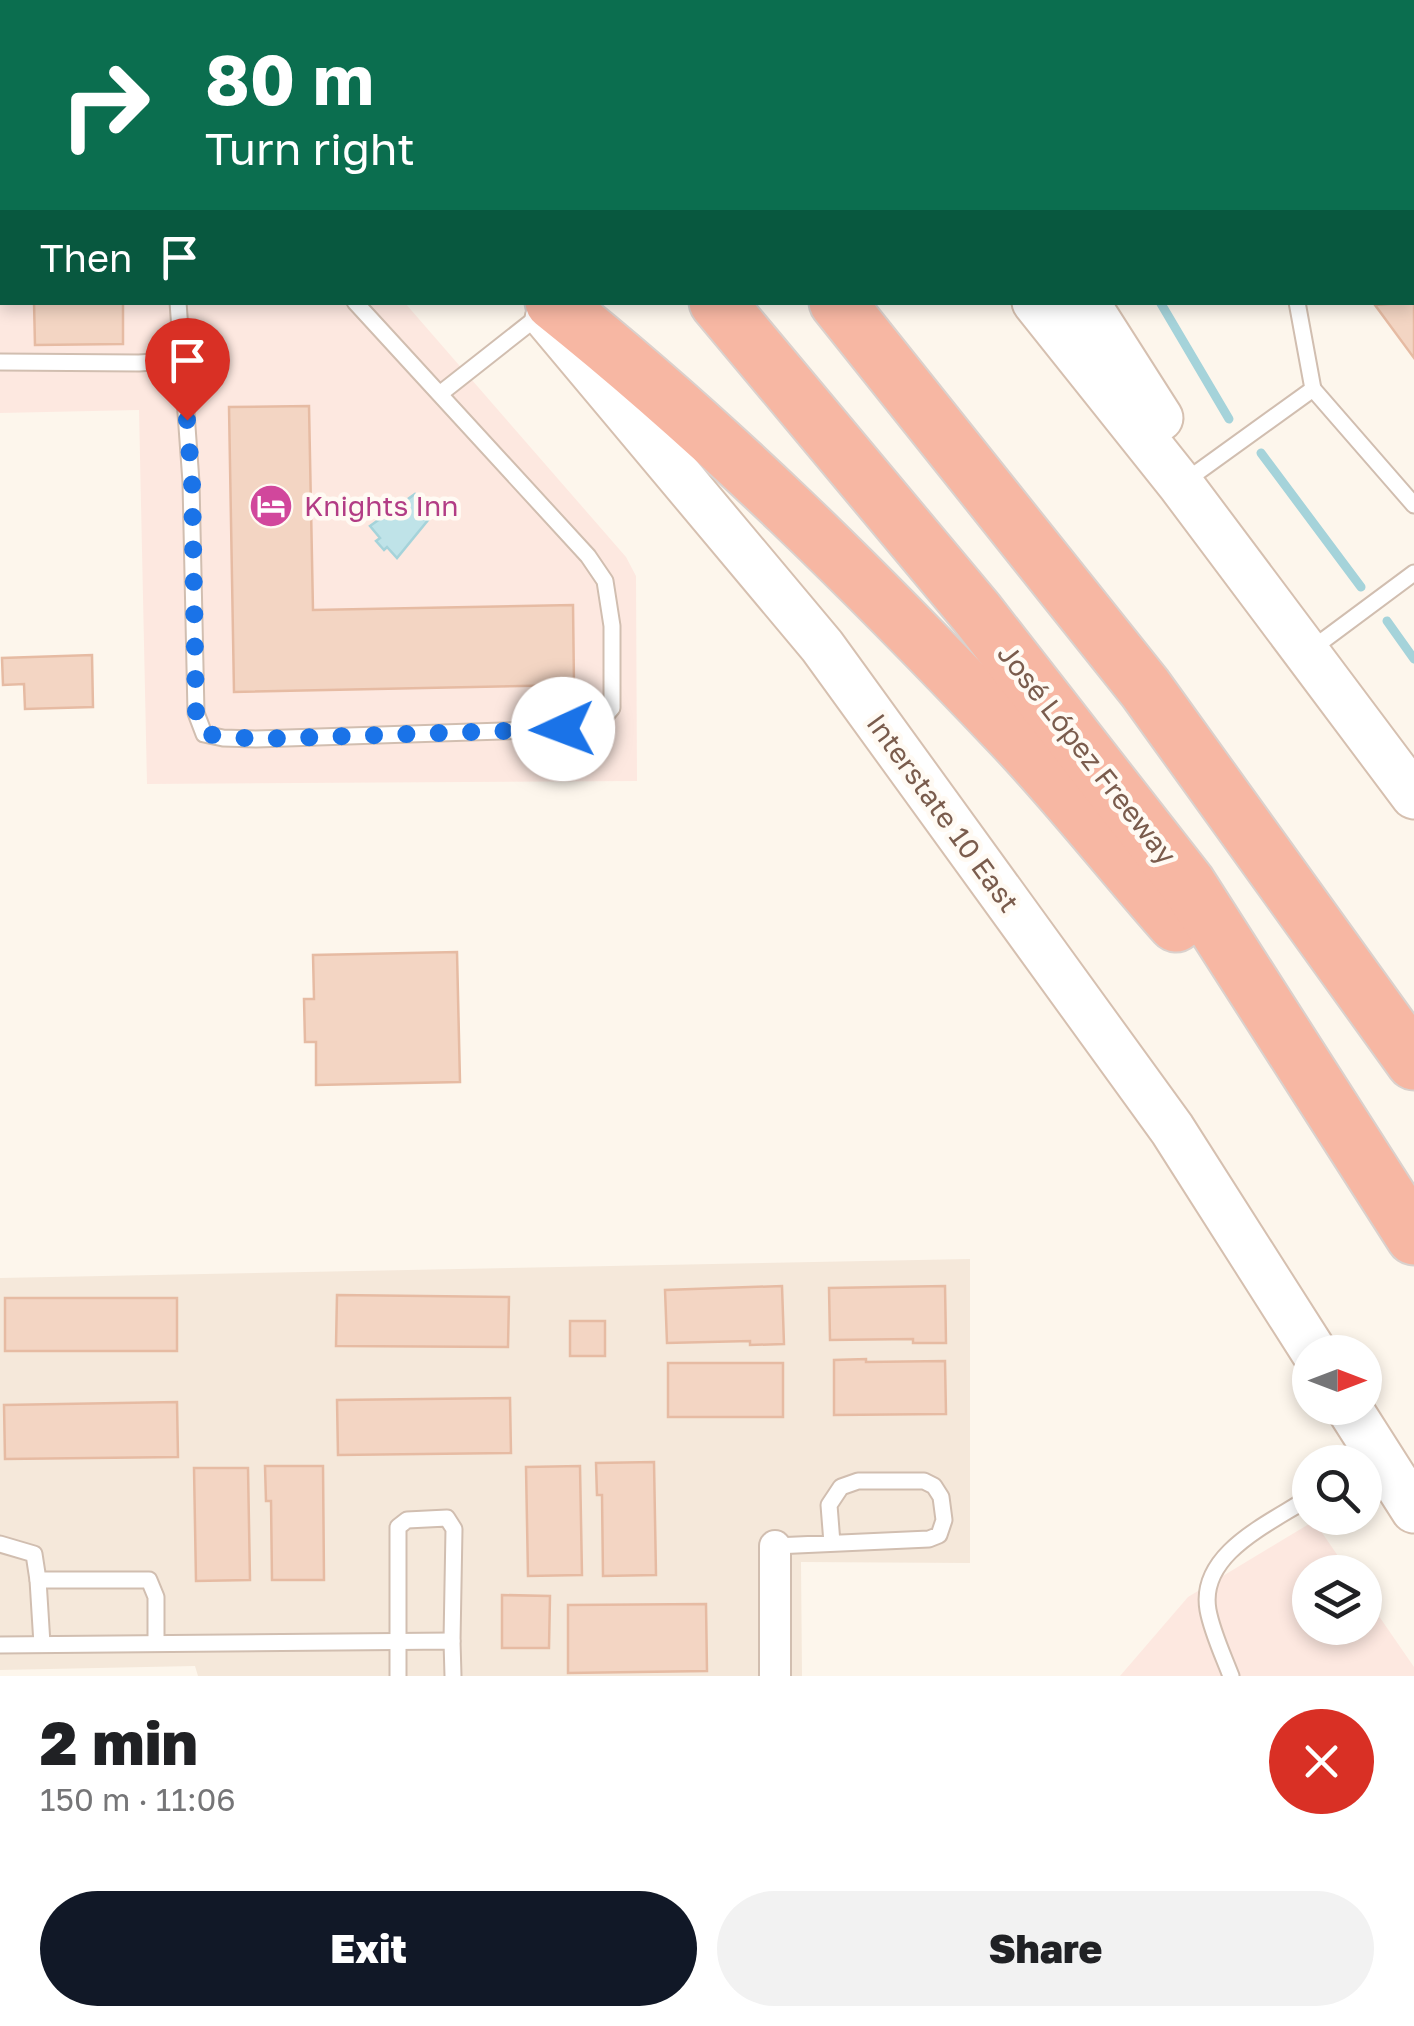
<!DOCTYPE html>
<html lang="en">
<head>
<meta charset="utf-8">
<style>
	body { margin:0; font-family:"Golos Text",sans-serif; background:#f2f2f2; color:#202124; height:100vh; display:flex; flex-direction:column; font-size:38px; white-space:nowrap }
	* { box-sizing:border-box; margin:0 }
	p { font-size:32px; color:#757577 }
	.icon { flex:none; width:55px; height:55px; fill:none; stroke:currentColor; stroke-width:2; stroke-linecap:round; stroke-linejoin:round }
	.map { position:relative; height:1676px; overflow:hidden }
	.drawer { display:flex; flex-direction:column; background:#fff; flex:1 }
	.drawer>* { flex:none }
	.guide { position:absolute; left:0px; top:0px; width:1415px; height:305px; box-shadow:0 5px 15px #0003; background:#0b6e4f; color:#fff; overflow:hidden }
	.needle { width:65px; rotate:90deg }
	.controls { position:absolute; left:1292px; top:1335px; display:grid; gap:20px }
	.controls a { display:grid; place-items:center; width:90px; height:90px; border-radius:50%; background:#fff; box-shadow:0 5px 15px #0003; font-size:50px }
	.pin { position:absolute; display:grid; place-items:center; width:85px; height:85px; color:#fff; margin:-102px -42px; border-radius:50% 50% 50% 0; rotate:-45deg; box-shadow:0 0 10px #0007 }
	.pin .icon { rotate:45deg }
	.me { position:absolute; width:110px; margin:-55px; rotate:268deg; stroke-linejoin:round; filter:drop-shadow(0 0 8px #0008) }
	.turn { display:flex; align-items:center; gap:35px; height:210px; padding:0 40px; font-size:45px }
	.turn .icon { width:130px; height:130px; stroke-width:2.5 }
	.turn b { display:block; font-size:70px; line-height:85px }
	.then { display:flex; align-items:center; height:95px; padding:0 40px; background:#0003; gap:20px; font-size:38px }
	.round { display:grid; place-items:center; flex:none; width:105px; height:105px; border-radius:52px; background:#f2f2f2 }
	.head { display:flex; align-items:center; justify-content:space-between; height:170px; padding:0 40px }
	h1 { font-size:60px; font-weight:800; line-height:75px }
	.cta { display:flex; gap:20px; margin-top:auto; padding:20px 40px }
	.cta a { flex:1; height:115px; border-radius:60px; background:#111827; color:#fff; font-size:40px; font-weight:800; line-height:115px; text-align:center }
	.cta a+a { background:#f2f2f2; color:#202124 }
	.map>svg:first-child { display:block }
	.residential { fill:#f5e8da }
	.commercial { fill:#fde8e0 }
	.water { fill:#bfe3e8; stroke:#a5d3da; stroke-width:2.5 }
	.lines { fill:none; stroke-linecap:round; stroke-linejoin:round }
	.stream { stroke:#a5d3da; stroke-width:9 }
	.building { fill:#f3d5c3; stroke:#e6bba3; stroke-width:2.5 }
	.lane-casing { stroke:#d1beb0; stroke-width:19 }
	.street-casing { stroke:#d1beb0; stroke-width:34 }
	.secondary-casing { stroke:#d6c0b0; stroke-width:49 }
	.highway-casing { stroke:#dad1cd; stroke-width:59 }
	.lane { stroke:#fff; stroke-width:15 }
	.street { stroke:#fff; stroke-width:30 }
	.secondary { stroke:#fff; stroke-width:45 }
	.highway { stroke:#f7b7a3; stroke-width:55 }
	.route { stroke:#1a73e8; stroke-width:18; stroke-dasharray:0 32.4 }
	.labels { text-anchor:middle; stroke-width:9; stroke-linejoin:round; paint-order:stroke }
	.hotel-label { font-size:28px; fill:#b23c85; stroke:#fffaf3; text-anchor:start }
	.street-label { font-size:28px; fill:#7a5c4d; stroke:#fffaf3 }
</style>
</head>
<body>
<div class="map">
<svg width="1414" height="1676" viewBox="0 0 1414 1676">
	<rect width="100%" height="100%" fill="#fdf6ec"/>
	<polygon class="residential" points="970,1259 970,1563 801,1562 802,1676 198,1676 195,1666 0,1670 0,1278"/>
	<g class="commercial">
		<polygon points="0,150 2,150 2,302 405,303 626,557 636,576 637,781 147,784 139,410 0,413"/>
		<polygon points="1314,1521 1349,1572 1310,1572 1310,1628 1365,1628 1365,1596 1414,1667 1414,1676 1120,1676 1188,1597"/>
	</g>
	<polygon class="water" points="415,494 433,514 397,558 387,547 384,550 376,541 380,538 370,526"/>
	<g class="lines">
		<g class="stream">
			<polyline points="999,0 1000,2"/>
			<polyline points="1160,302 1229,419"/>
			<polyline points="1261,453 1361,587"/>
			<polyline points="1387,621 1414,659"/>
		</g>
	</g>
	<g class="building">
		<polygon points="0,0 85,0 85,2 2,2 0,19"/>
		<polygon points="1414,275 1414,358 1375,305 1412,302"/>
		<polygon points="34,302 123,302 123,344 35,345"/>
		<polygon points="309,406 313,610 573,605 574,685 234,692 229,407"/>
		<polygon points="92,655 93,707 25,709 24,684 3,685 2,658"/>
		<polygon points="457,952 460,1082 316,1085 316,1042 305,1042 304,999 314,999 313,955"/>
		<polygon points="782,1286 784,1344 750,1345 750,1341 667,1343 665,1290"/>
		<polygon points="945,1286 946,1343 913,1343 913,1339 830,1340 829,1288"/>
		<polygon points="337,1295 509,1297 508,1347 336,1346"/>
		<rect x="5" y="1298" width="172" height="53"/>
		<rect x="570" y="1321" width="35" height="35"/>
		<polygon points="866,1359 866,1362 945,1361 946,1414 834,1415 834,1360"/>
		<rect x="668" y="1363" width="115" height="54"/>
		<polygon points="510,1398 511,1453 338,1455 337,1400"/>
		<polygon points="177,1402 178,1457 5,1459 4,1405"/>
		<polygon points="654,1462 656,1575 603,1576 602,1495 597,1495 596,1463"/>
		<polygon points="265,1466 323,1466 324,1580 272,1580 271,1501 266,1501"/>
		<polygon points="580,1466 582,1575 528,1576 526,1467"/>
		<polygon points="194,1468 248,1468 250,1580 196,1581"/>
		<polygon points="502,1595 550,1596 549,1648 502,1648"/>
		<polygon points="706,1604 707,1671 568,1673 568,1605"/>
	</g>
	<g class="lines">
		<g class="lane-casing">
			<g id="lane">
				<polyline points="104,0 106,2"/>
				<polyline points="0,52 2,52"/>
				<polyline points="0,199 2,199"/>
				<polyline points="1412,211 1414,211"/>
				<polyline points="178,302 191,482 196,713 204,734 223,738 256,739 595,728 612,708 612,626 605,581 588,556 355,302"/>
				<polyline points="0,362 139,363 180,360"/>
				<polyline points="1313,389 1414,505"/>
				<polyline points="441,393 540,315"/>
				<polyline points="1184,482 1313,389 1297,302"/>
				<polyline points="1309,651 1414,573"/>
				<polyline points="0,1544 34,1554 38,1580"/>
				<polyline points="775,1546 929,1539 939,1535 944,1520 941,1497 934,1486 924,1481 858,1481 841,1487 829,1505 832,1543"/>
				<polyline points="42,1644 38,1580 149,1580 156,1597 156,1643"/>
				<polyline points="0,1645 452,1641 453,1676"/>
				<polyline points="398,1676 398,1527 407,1520 447,1518 454,1529 452,1641"/>
				<path d="M1231,1676C1223,1655 1212,1632 1208,1610C1198,1553 1271,1523 1310,1497"/>
			</g>
		</g>
		<g class="street-casing">
			<polyline id="street" points="775,1546 775,1676"/>
		</g>
		<g class="secondary-casing">
			<g id="secondary">
				<polyline points="236,0 239,2"/>
				<polyline points="778,0 780,2"/>
				<polyline points="935,0 936,2"/>
				<polyline points="1035,302 1181,485 1414,796"/>
				<polyline points="1086,302 1160,418"/>
				<polyline points="548,319 822,646 1172,1129 1314,1352"/>
				<polyline points="1349,1408 1414,1510"/>
			</g>
		</g>
		<g class="highway-casing">
			<g id="highway">
				<polyline points="441,0 443,2"/>
				<polyline points="565,0 567,2"/>
				<path d="M553,302C717,433 867,582 1012,735C1069,795 1121,862 1176,924"/>
				<polyline points="717,302 976,612 1188,884 1414,1237"/>
				<polyline points="837,302 1145,688 1414,1062"/>
			</g>
		</g>
		<use href="#lane" class="lane"/>
		<use href="#street" class="street"/>
		<use href="#secondary" class="secondary"/>
		<use href="#highway" class="highway"/>
	</g>
	<g class="lines">
		<polyline class="route" points="187,420 192,482 196,713 204,734 256,739 563,729"/>
	</g>
	<defs>
		<g id="hotel-disc" transform="scale(2.25)"><circle r="9.5" fill="#d1479c" stroke="#fffaf3"/><path d="M-6-4.5h1.5V1H6V5H4.5V3h-9V5H-6ZM-4 0a1.8 1.8 0 1 1 3.6 0ZM.5 0V-2.5h3Q6-2.5 6 0Z" fill="#fff"/></g>
	</defs>
	<g fill-rule="evenodd">
		<use href="#hotel-disc" x="271" y="506"/>
	</g>
	<g class="labels">
		<g class="hotel-label">
			<text x="304" y="516">Knights Inn</text>
		</g>
		<g class="street-label">
			<text transform="translate(1087 754) rotate(52)" y="10">José López Freeway</text>
			<text transform="translate(943 813) rotate(54)" y="10">Interstate 10 East</text>
		</g>
	</g>
</svg>
<div class="controls">
<a><svg class="needle" viewBox="-14 -14 28 28"><path d="M0-13l5 13h-10z" fill="#e53935"/><path d="M0 13l5-13h-10z" fill="#757577"/></svg></a>
<a><svg class="icon" aria-label="search" viewBox="0 0 24 24"><circle cx="10" cy="10" r="6"/><path d="M15 15l6 6"/></svg></a>
<a><svg class="icon" aria-label="layers" viewBox="0 0 24 24"><path d="M12 4l9 5-9 5-9-5zM3 14l9 5 9-5"/></svg></a>
</div>
<div class="pin" style="left:187px;top:420px;background:#d93025"><svg class="icon" aria-label="arrive" viewBox="0 0 24 24"><path d="M6 21V4h12l-3 4 3 4H6"/></svg></div>
<svg class="me" style="left:563px;top:729px" viewBox="-20 -20 40 40"><circle r="19" fill="#fff"/><path d="M0-13L10 11 0 6-10 11z" fill="#1a73e8"/></svg>
<div class="guide">
<div class="turn"><svg class="icon" aria-label="right" viewBox="0 0 24 24"><path d="M7 20v-9h11M14 6l5 5-5 5"/></svg><div><b>80 m</b>Turn right</div></div>
<div class="then">Then<svg class="icon" aria-label="arrive" viewBox="0 0 24 24"><path d="M6 21V4h12l-3 4 3 4H6"/></svg></div>
</div>
</div>
<section class="drawer">
<div class="head"><div><h1>2 min</h1><p>150 m · 11:06</p></div><a class="round" style="background:#d93025;color:#fff"><svg class="icon" aria-label="close" viewBox="0 0 24 24"><path d="M6 6l12 12M18 6L6 18"/></svg></a></div>
<div class="cta"><a>Exit</a><a>Share</a></div>
</section>
</body>
</html>
